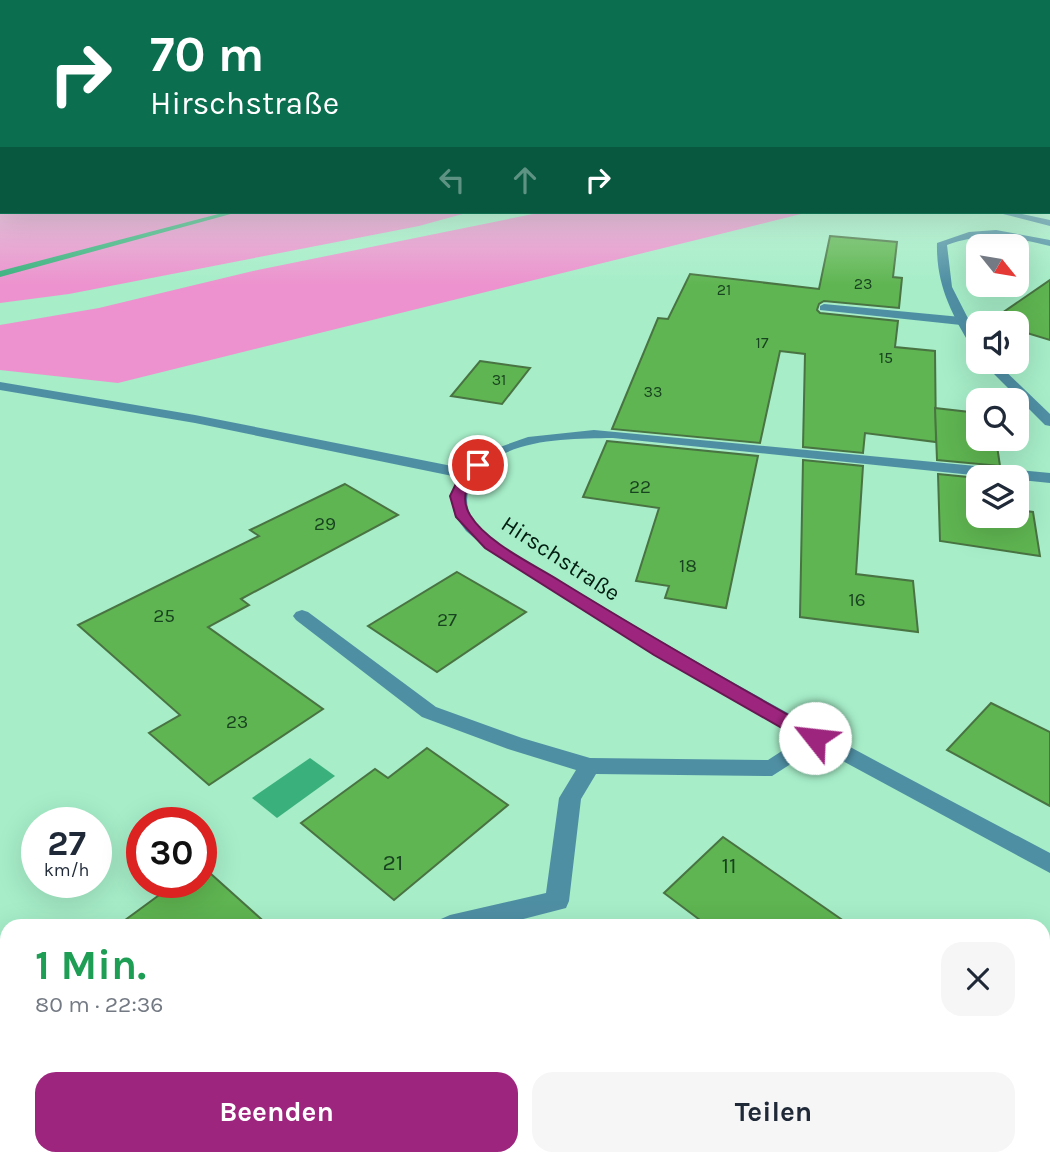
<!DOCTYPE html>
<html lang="de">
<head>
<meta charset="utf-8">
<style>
	body { margin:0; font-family:Karla,sans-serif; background:#f6f6f7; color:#1f2937; height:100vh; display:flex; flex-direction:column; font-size:26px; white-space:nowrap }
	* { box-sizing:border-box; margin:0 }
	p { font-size:23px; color:#747a83 }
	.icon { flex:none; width:38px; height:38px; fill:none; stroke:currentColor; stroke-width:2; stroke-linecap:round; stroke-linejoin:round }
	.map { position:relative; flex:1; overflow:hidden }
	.panel { position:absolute; left:0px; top:919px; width:1050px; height:247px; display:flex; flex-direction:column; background:#fff; border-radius:21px 21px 0 0; box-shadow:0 7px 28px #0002 }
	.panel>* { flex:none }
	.guide { position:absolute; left:0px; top:0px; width:1050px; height:214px; box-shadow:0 7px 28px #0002; background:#0b6e4f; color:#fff; overflow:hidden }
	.needle { width:46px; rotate:120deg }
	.tools { position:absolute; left:966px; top:234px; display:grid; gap:14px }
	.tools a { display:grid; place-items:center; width:63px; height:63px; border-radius:14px; background:#fff; box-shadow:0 7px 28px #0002; font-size:35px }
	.speed { position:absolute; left:21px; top:807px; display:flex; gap:14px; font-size:35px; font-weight:700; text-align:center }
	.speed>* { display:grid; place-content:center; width:91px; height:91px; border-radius:50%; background:#fff; box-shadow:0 7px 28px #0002; line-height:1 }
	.speed small { font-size:18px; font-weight:400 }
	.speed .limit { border:10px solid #d22; background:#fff; color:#111 }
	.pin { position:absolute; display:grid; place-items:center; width:60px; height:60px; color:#fff; margin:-30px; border:4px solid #fff; border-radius:50%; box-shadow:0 2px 7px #0007 }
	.me { position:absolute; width:77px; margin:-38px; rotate:299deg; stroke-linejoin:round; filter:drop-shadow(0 0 5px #0008) }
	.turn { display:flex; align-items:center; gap:24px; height:147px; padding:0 35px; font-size:32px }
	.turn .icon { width:91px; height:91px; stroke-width:2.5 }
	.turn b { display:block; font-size:49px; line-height:60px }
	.lanes { display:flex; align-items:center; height:66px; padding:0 35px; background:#0003; justify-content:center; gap:35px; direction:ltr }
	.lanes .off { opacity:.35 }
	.round { display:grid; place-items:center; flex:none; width:74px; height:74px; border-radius:21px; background:#f6f6f7 }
	.headline { display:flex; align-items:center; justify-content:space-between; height:119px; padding:0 35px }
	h1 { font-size:42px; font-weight:700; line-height:52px; color:#1e9e55 }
	.action { display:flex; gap:14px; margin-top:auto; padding:14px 35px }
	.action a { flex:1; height:80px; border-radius:21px; background:#9e257e; color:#fff; font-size:28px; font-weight:700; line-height:80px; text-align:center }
	.action a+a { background:#f6f6f7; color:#1f2937 }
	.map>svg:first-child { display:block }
	.green { fill:#ed92ce }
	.water { fill:#3ab07d }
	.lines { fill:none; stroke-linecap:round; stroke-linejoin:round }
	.stream { fill:#3ab07d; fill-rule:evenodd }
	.building { fill:#5fb551; stroke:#497342; stroke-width:2 }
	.lane { fill:#4f8fa4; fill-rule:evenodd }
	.street { fill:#4f8fa4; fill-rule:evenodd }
	.route { fill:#9e257e; stroke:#671852; stroke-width:2 }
	.labels { text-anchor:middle; stroke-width:5; stroke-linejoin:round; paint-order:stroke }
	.far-number-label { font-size:16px; fill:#184320 }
	.number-label { font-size:19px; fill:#184320 }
	.street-label { font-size:23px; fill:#011d10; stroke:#a6edc8 }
	.near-number-label { font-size:23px; fill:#184320 }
</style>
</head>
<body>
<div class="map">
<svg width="1050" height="1165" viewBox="0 0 1050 1165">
	<rect width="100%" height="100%" fill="#a6edc8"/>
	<g class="green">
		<polygon points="0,122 2,212 470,212 419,226 69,294 0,303"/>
		<polygon points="543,212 809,212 118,383 0,370 0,325 99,308 253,271"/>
		<polygon points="0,1100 7,1103 7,1158 176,1158 189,1165 0,1165"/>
	</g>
	<polygon class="water" points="310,758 335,776 277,818 252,798"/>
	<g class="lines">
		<polygon class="stream" points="226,212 238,212 0,277 0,271"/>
	</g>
	<g class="building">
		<polygon points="830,236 897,242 893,277 902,278 899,308 824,301 819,304 817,310 820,313 898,321 895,347 935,351 936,442 865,433 863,453 803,447 805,354 780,351 760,443 612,429 658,318 668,319 690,274 819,289"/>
		<polygon points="1050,280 1050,340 1017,330 1017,324 989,322"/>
		<polygon points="480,361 530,368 502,404 451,396"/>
		<polygon points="935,408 978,413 978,439 996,439 1000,466 937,460"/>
		<polygon points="607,441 758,456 726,608 665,598 669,586 636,581 659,508 583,497"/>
		<polygon points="803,460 863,466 856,574 913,581 918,632 800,617"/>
		<polygon points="938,474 978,478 978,516 1017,516 1017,510 1033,512 1040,556 940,541"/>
		<polygon points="345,484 398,515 241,599 249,605 208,627 323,709 209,785 149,733 180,715 78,625 259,536 250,530"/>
		<polygon points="457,572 526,612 437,672 368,626"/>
		<polygon points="991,703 1050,732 1050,806 947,750"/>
		<polygon points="427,748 508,805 394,900 301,823 375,769 388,778"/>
		<polygon points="723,837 851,926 708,926 664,893"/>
		<polygon points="201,865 269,926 117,926 177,882 201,882"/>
	</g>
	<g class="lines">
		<g class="lane">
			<polygon points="995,212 1012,212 1050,220 1050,226"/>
			<polygon points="824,304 961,317 967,321 961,325 820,310 820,306"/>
			<polygon points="0,382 195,415 467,469 475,474 467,479 195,423 0,390"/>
			<polygon points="302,610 308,612 436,707 522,738 590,758 768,760 808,734 815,732 822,734 825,739 822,744 772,776 596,774 581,799 569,901 566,908 496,926 438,926 441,919 450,915 546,893 559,798 576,770 508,749 422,717 296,620 293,616 296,612"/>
		</g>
		<g class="street">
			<path d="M996,230L1050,240V246C1015,237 982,232 947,245L952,287L978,338V352L972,348C951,313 936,284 937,243L969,232Z"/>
			<polygon points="982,362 996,362 1050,414 1050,426 1045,425"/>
			<path d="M594,430L1050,473V483L613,438C567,439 500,437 473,481C466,492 465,505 471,516C492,550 554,577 587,597C738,689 894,771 1050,853V873L802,739L626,637L492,553L466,531L455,516L451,501L454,486L467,466L483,453L528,437Z"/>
		</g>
	</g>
	<linearGradient id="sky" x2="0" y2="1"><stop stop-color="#62b2bd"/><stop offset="0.43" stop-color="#d7f7e6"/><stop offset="1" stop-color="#d7f7e6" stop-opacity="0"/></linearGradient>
	<rect width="1050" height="285" fill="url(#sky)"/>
	<path class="route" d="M478,461L485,465C472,480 457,493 470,515C487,543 533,564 560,581C646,634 733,684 822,734L824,738L822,743H808L654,655L485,548L456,517L450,496L462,471Z"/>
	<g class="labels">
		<g class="far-number-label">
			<text x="863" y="289">23</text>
			<text x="724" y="295">21</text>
			<text x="762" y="348">17</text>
			<text x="886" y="363">15</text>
			<text x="499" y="385">31</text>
			<text x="653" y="397">33</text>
		</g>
		<g class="number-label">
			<text x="640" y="493">22</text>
			<text x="325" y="530">29</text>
			<text x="688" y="572">18</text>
			<text x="857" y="606">16</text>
			<text x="164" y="622">25</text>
			<text x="447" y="626">27</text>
			<text x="237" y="728">23</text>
		</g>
		<g class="street-label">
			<text transform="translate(561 558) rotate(33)" y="8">Hirschstraße</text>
		</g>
		<g class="near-number-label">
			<text x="393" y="870">21</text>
			<text x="729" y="873">11</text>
		</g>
	</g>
</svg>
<div class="tools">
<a><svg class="needle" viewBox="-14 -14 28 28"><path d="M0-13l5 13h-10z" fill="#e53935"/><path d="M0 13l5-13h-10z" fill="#747a83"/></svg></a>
<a><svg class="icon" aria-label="sound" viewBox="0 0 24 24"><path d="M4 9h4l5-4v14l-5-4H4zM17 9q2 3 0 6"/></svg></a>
<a><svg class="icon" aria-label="search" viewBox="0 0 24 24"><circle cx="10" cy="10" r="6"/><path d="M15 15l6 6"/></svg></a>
<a><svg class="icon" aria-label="layers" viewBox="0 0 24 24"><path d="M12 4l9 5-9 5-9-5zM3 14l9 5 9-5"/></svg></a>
</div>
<div class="speed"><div>27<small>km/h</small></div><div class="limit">30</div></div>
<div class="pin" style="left:478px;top:465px;background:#d93025"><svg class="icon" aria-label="arrive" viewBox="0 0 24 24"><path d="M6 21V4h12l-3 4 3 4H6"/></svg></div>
<svg class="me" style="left:815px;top:738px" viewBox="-20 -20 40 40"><circle r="19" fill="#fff"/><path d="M0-13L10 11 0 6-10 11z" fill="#9e257e"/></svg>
<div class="guide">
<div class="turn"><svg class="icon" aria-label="right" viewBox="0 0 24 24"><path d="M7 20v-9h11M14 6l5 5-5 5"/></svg><div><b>70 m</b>Hirschstraße</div></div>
<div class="lanes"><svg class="icon off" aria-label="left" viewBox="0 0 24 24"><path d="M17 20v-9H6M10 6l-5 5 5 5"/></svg><svg class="icon off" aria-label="ahead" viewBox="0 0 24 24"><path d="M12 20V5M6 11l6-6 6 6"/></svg><svg class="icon" aria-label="right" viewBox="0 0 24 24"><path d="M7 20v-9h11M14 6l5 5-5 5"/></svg></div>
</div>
<section class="panel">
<div class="headline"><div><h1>1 Min.</h1><p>80 m · 22:36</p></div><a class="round"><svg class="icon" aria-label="close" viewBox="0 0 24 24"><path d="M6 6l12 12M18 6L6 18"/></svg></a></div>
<div class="action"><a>Beenden</a><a>Teilen</a></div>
</section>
</div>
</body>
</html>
